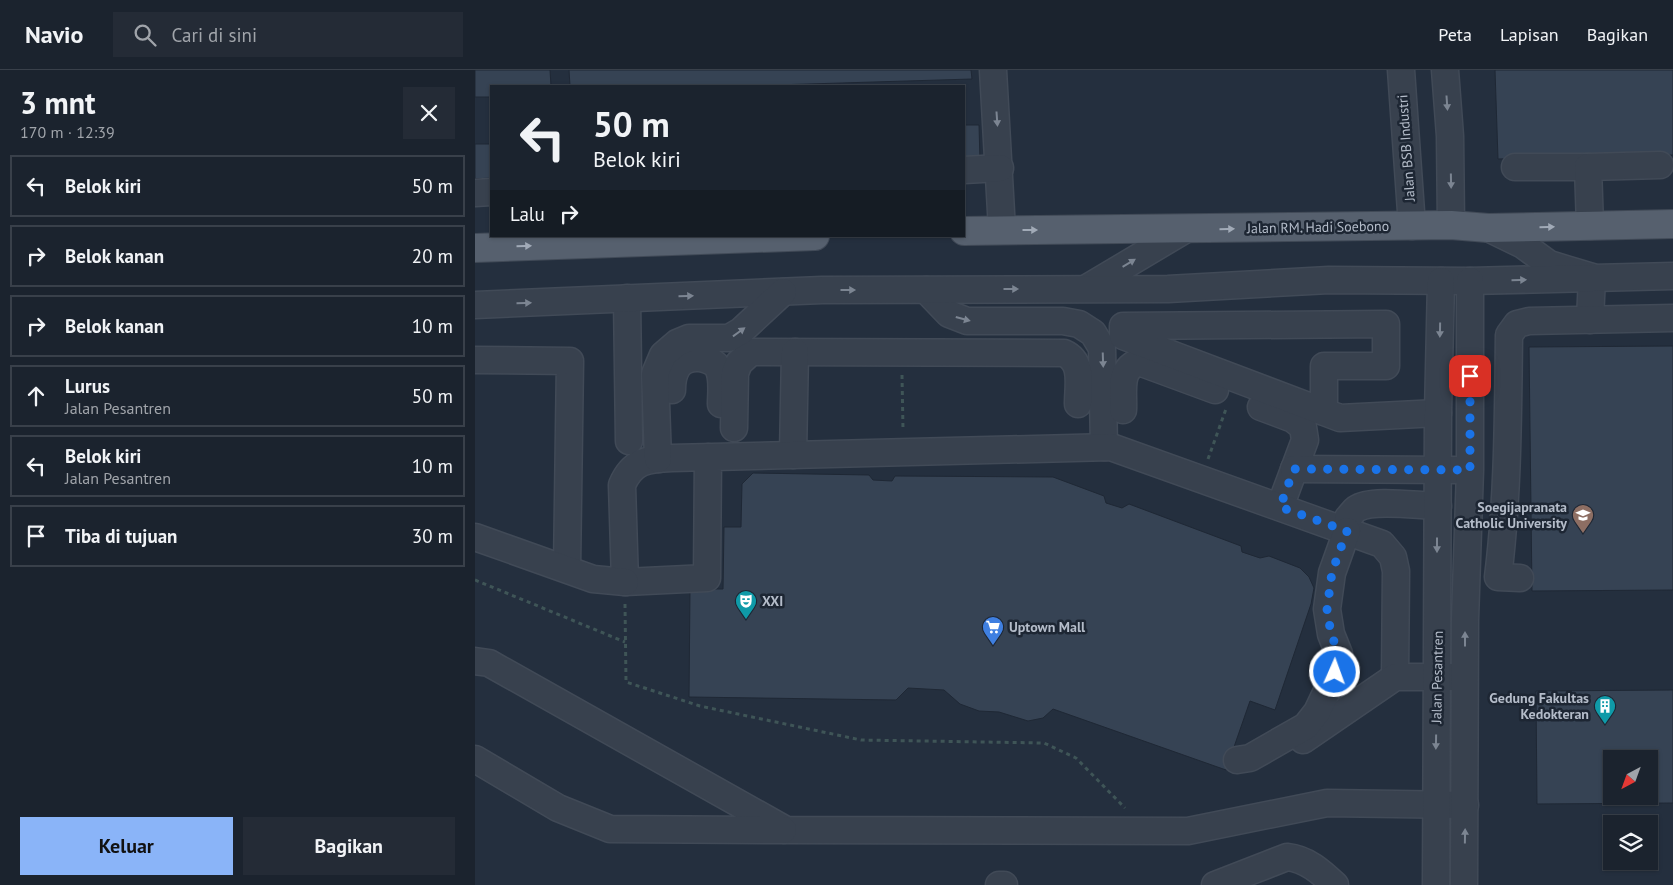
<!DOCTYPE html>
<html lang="id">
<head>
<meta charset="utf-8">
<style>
	body { margin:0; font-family:"PT Sans",sans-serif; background:#242b36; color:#f1f3f6; height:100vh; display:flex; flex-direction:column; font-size:19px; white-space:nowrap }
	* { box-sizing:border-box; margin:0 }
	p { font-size:16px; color:#a0a4aa }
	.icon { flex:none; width:28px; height:28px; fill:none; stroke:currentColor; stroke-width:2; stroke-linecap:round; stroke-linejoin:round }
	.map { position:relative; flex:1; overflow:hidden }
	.sheet { display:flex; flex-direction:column; background:#1b232e; width:475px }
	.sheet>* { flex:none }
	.hud { position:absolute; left:15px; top:15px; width:475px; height:152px; border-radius:0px; box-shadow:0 1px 4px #0004,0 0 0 1px #39404a; background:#1b232e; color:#f1f3f6; overflow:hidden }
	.needle { width:32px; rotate:221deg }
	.tools { position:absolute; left:1128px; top:680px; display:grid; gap:10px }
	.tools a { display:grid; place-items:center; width:55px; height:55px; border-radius:0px; background:#1b232e; box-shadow:0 1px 4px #0004,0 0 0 1px #39404a; font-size:25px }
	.pin { position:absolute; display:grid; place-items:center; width:42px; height:42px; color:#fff; margin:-21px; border-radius:10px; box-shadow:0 2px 8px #0006 }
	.me { position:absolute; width:55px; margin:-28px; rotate:2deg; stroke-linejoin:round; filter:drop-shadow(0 0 4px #0008) }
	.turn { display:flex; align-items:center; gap:18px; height:105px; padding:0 20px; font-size:22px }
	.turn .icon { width:65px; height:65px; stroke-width:2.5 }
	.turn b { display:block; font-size:35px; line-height:42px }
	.then { display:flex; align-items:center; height:48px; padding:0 20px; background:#0003; gap:10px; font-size:19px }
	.round { display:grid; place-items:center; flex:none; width:52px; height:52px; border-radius:0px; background:#242b36 }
	.summary { display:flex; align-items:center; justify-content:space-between; height:85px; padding:0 20px }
	h1 { font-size:30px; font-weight:700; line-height:38px }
	.button { display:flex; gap:10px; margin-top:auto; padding:10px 20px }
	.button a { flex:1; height:58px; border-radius:0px; background:#8ab4f8; color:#111; font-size:20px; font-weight:700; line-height:58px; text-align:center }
	.button a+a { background:#242b36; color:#f1f3f6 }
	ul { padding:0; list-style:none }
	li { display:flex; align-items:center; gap:15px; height:62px; margin:0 10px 8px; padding:0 10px; border:2px solid #39404a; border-radius:0px }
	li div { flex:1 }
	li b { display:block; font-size:19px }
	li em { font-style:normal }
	header { display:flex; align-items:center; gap:30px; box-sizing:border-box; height:70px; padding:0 25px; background:#1b232e; border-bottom:1px solid #39404a }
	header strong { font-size:24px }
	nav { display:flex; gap:28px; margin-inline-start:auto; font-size:18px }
	.search { width:350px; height:45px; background:#242b36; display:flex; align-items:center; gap:12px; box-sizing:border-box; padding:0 18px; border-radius:0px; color:#a0a4aa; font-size:19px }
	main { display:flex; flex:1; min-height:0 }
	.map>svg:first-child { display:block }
	.building { fill:#364354; stroke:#1f2835; fill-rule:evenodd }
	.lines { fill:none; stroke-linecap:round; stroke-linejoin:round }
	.minor-casing { stroke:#414a57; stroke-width:29 }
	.major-casing { stroke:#414a57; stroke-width:30 }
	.path { stroke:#3f5557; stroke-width:3; stroke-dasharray:4 4; stroke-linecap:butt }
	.minor { stroke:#38414e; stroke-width:26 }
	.major { stroke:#56606e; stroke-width:28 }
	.oneway { fill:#7c8592 }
	.oneway2 { fill:#a1aab7 }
	.route { stroke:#1a73e8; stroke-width:9; stroke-dasharray:0 16.2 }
	.labels { text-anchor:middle; stroke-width:5; stroke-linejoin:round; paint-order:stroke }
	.street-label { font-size:14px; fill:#b4bcc9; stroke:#1d2633 }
	.poi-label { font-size:14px; font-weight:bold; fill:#b4bcc9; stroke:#1d2633; text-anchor:end }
</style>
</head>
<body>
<header>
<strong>Navio</strong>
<div class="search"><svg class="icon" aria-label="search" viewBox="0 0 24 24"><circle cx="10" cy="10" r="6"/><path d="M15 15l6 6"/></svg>Cari di sini</div>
<nav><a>Peta</a><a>Lapisan</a><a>Bagikan</a></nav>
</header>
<main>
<section class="sheet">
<div class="summary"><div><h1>3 mnt</h1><p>170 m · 12:39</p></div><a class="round"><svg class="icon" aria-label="close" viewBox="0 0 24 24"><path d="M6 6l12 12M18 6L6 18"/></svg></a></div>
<ul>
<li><svg class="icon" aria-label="left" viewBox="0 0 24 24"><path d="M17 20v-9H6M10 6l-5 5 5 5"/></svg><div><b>Belok kiri</b></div><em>50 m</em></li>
<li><svg class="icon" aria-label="right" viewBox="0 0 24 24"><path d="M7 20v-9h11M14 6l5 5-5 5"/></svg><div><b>Belok kanan</b></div><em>20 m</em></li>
<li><svg class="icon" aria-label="right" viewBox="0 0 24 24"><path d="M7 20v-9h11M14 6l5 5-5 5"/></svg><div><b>Belok kanan</b></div><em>10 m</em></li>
<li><svg class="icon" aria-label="ahead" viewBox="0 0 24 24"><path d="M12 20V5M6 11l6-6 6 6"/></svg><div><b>Lurus</b><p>Jalan Pesantren</p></div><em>50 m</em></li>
<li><svg class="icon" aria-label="left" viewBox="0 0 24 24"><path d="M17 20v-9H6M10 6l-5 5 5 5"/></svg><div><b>Belok kiri</b><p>Jalan Pesantren</p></div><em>10 m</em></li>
<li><svg class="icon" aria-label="arrive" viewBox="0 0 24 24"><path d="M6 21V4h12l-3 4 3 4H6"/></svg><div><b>Tiba di tujuan</b></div><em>30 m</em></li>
</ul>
<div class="button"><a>Keluar</a><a>Bagikan</a></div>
</section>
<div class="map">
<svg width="1198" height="815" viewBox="0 0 1198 815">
	<rect width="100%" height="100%" fill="#242f3e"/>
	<g class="building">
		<polygon points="0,0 75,0 76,16 16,16 16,27 0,27"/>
		<polygon points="94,0 496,0 497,9 268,16 95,16"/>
		<polygon points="1020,0 1198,0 1198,85 1023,89"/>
		<polygon points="489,55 504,55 505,91 489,92"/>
		<polygon points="0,74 16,74 16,108 0,109"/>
		<polygon points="1198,276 1198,520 1057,521 1054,277"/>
		<polygon points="278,403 394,405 398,410 417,411 420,406 578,407 629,426 631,433 647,438 654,434 766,476 767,482 785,488 794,486 825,498 834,507 839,518 836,534 800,640 775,631 751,700 578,639 568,648 553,651 524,642 504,641 485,634 469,620 433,618 421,630 214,627 215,519 248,519 249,457 266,457 267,414"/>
		<path d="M1198,620V733L1062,734L1061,621ZM1136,689H1174V726H1136Z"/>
	</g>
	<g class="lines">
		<g class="minor-casing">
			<g id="minor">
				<polyline points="518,0 527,160"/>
				<polyline points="926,0 937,156"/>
				<polyline points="970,0 975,66 976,155"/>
				<polyline points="1040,97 1113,97"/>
				<polyline points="489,100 525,98"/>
				<polyline points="0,123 16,122"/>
				<polyline points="1115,156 1113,97 1185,95"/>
				<polyline points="1013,158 1048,175 1074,194 1117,207 1115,250"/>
				<polyline points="612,218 711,159"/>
				<polyline points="451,220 474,244 492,251 588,251 604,254 618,263 627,278 629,377"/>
				<polyline points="152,228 154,371"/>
				<polyline points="0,235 347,220 693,219 854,210 995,211 1198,206"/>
				<polyline points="0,290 95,291 92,499"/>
				<path d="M197,320C197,303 203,287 223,288C228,288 237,291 241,295C249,305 246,323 246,334"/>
				<polyline points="786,337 818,349 828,357 830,370 805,437"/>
				<path d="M648,340C649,321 643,299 664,292L740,320"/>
				<polyline points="849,342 849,296 911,296 911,254 648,256 648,266 865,348 963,343"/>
				<path d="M259,358L260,303L264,293L276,282L589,283C609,292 603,315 603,334"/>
				<polyline points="318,385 320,282"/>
				<path d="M233,387L232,508L150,512L147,415C157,391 172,389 197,388L636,377L907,474L918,487L921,501L920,607"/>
				<polyline points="183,389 180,304 188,285 202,273 214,268 254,268 266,261 308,222"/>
				<polyline points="819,399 980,400"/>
				<path d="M873,448C876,445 878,441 881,439C897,428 943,436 963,436"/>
				<polyline points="0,467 118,509 150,512"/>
				<path d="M1045,508L1023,507C1033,427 1033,346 1034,265L1042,254L1054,251L1198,248"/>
				<polyline points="0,591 14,593 311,760 713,761 852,733 990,735"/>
				<polyline points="828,670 920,607 980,607"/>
				<polyline points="0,689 83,738 135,759 308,760"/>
				<polyline points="762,690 775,688 831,656 842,642 861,602 864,584 856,564 852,539 857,503 872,461"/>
				<polyline points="524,815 529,815"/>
				<path d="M740,815L812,787C832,789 846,802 860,815"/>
				<polyline points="961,815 963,343 966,211"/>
				<polyline points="989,815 990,550 995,400 995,211"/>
			</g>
		</g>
		<g class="major-casing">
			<g id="major">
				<polyline points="489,161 976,155 1013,158 1198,154"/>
				<polyline points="0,178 340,166"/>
			</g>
		</g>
		<g class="path">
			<polyline points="427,305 428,359"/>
			<polyline points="733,389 751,339"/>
			<polyline points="0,510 150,572"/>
			<polyline points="150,534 151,612 225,636 386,670 569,673 601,688 650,738"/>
		</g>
		<use href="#minor" class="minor"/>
		<use href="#major" class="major"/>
	</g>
	<defs><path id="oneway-solid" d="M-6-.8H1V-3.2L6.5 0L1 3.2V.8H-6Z" transform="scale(1.25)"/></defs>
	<g class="oneway">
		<use href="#oneway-solid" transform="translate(972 33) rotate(86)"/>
		<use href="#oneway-solid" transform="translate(522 49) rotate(86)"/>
		<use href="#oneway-solid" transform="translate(976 111) rotate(89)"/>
		<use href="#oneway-solid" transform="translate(654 193) rotate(-31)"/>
		<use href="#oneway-solid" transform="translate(1044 210) rotate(-2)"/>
		<use href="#oneway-solid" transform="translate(536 219)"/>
		<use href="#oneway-solid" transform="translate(373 220)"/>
		<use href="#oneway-solid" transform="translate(211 226) rotate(-2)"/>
		<use href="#oneway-solid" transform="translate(49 233) rotate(-2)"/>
		<use href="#oneway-solid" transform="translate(488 249) rotate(15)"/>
		<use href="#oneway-solid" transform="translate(965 260) rotate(91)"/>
		<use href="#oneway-solid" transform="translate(264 262) rotate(-36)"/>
		<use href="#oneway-solid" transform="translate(628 290) rotate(88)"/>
		<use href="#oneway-solid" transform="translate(962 475) rotate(90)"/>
		<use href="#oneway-solid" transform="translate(990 569) rotate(-90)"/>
		<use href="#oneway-solid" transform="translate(961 672) rotate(91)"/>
		<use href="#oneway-solid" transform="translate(990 766) rotate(-89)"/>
	</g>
	<g class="oneway2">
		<use href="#oneway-solid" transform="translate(1072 157) rotate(-1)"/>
		<use href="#oneway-solid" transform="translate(752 159) rotate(-1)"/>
		<use href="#oneway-solid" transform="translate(555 160)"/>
		<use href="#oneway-solid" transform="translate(49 176) rotate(-2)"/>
	</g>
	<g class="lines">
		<polyline class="route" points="860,602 864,584 856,564 852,539 857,502 872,461 805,437 819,399 995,400 995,306"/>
	</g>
	<defs>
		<g id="university-pin" transform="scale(1.125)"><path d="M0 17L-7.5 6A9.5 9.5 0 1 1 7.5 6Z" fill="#8d6e63" stroke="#1d2633"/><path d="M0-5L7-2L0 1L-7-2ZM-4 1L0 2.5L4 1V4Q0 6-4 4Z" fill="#fff"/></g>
		<g id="theatre-pin" transform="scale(1.125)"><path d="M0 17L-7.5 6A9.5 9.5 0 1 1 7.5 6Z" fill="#0f9aa8" stroke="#1d2633"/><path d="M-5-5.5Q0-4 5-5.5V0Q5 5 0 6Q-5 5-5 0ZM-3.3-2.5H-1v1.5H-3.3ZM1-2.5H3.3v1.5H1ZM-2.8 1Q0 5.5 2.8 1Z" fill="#fff"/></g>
		<g id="supermarket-pin" transform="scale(1.125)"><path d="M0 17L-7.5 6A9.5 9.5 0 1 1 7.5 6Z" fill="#3f7fe0" stroke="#1d2633"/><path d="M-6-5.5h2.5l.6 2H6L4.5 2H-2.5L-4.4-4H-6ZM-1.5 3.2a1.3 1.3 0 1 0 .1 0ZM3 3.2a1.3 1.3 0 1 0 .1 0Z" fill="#fff"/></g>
		<g id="building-pin" transform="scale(1.125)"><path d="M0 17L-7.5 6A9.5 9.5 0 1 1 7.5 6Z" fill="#0f9aa8" stroke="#1d2633"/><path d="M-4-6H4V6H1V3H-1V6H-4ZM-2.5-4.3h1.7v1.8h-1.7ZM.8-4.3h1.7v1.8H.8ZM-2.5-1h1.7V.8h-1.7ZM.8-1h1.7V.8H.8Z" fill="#fff"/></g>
	</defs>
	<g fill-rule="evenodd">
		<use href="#university-pin" x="1108" y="445"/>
		<use href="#theatre-pin" x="271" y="531"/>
		<use href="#supermarket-pin" x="518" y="557"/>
		<use href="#building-pin" x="1130" y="636"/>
	</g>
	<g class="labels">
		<g class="street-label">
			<text transform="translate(931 78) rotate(-94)" y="5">Jalan BSB Industri</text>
			<text transform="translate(843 157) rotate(-1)" y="5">Jalan RM. Hadi Soebono</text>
			<text transform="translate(962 607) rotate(-89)" y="5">Jalan Pesantren</text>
		</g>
		<g class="poi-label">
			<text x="1092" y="442">Soegijapranata<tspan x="1092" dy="16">Catholic University</tspan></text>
			<text x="287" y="536" text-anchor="start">XXI</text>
			<text x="534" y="562" text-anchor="start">Uptown Mall</text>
			<text x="1114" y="633">Gedung Fakultas<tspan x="1114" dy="16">Kedokteran</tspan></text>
		</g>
	</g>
</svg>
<div class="tools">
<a><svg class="needle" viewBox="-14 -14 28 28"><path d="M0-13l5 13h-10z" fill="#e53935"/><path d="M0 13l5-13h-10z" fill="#a0a4aa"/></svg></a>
<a><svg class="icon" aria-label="layers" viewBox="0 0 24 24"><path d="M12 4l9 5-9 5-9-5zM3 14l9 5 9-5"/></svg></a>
</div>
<div class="pin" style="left:995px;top:306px;background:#d93025"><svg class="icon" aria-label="arrive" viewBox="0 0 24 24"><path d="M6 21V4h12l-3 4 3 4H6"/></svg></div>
<svg class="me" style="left:860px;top:602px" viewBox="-20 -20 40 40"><circle r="17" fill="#1a73e8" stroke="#fff" stroke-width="3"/><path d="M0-11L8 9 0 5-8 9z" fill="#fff"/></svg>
<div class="hud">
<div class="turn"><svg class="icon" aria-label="left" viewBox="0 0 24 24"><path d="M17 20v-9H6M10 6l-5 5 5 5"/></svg><div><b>50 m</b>Belok kiri</div></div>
<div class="then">Lalu<svg class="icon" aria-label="right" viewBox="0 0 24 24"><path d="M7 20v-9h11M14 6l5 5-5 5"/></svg></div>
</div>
</div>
</main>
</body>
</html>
